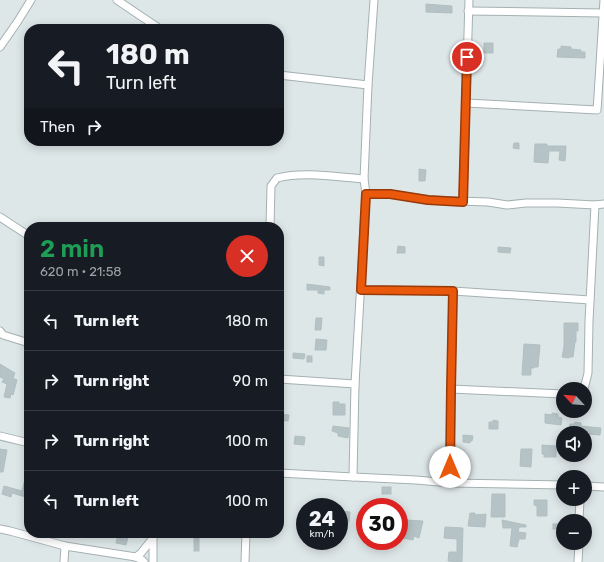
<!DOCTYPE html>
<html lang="en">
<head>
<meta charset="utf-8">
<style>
	body { margin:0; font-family:Rubik,sans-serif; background:#242831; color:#f1f3f6; height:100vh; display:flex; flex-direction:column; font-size:15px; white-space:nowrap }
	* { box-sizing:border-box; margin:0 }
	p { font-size:13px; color:#9ea1a6 }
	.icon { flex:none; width:22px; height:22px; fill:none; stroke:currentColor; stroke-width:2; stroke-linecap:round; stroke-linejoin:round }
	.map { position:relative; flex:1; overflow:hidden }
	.panel { position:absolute; left:24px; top:222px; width:260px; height:316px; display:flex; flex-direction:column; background:#171b24; border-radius:16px; box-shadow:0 2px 10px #0003 }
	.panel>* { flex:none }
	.top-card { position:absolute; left:24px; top:24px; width:260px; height:122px; border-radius:16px; box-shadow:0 2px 10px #0003; background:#171b24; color:#f1f3f6; overflow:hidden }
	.needle { width:26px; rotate:296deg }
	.tools { position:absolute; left:556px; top:382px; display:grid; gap:8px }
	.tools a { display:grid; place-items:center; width:36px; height:36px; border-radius:50%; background:#171b24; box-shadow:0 2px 10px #0003; font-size:20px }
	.speed { position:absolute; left:296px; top:498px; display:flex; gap:8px; font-size:20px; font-weight:700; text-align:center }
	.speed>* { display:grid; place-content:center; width:52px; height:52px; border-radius:50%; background:#171b24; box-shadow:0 2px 10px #0003; line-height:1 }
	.speed small { font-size:10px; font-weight:400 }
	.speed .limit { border:6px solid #d22; background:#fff; color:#111 }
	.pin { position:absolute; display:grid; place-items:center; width:34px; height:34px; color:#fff; margin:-17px; border:2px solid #fff; border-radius:50%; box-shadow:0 1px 4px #0007 }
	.me { position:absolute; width:44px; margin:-22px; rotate:0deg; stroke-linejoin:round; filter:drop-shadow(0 0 3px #0008) }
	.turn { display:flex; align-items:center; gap:14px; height:84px; padding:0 16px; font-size:18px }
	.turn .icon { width:52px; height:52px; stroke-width:2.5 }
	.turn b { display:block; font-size:28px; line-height:34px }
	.then { display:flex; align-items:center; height:38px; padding:0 16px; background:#0003; gap:8px; font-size:15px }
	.round { display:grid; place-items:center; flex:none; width:42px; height:42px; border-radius:21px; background:#242831 }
	.summary { display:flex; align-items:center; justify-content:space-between; height:68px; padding:0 16px }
	h1 { font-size:24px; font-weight:600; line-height:30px; color:#1e9e55 }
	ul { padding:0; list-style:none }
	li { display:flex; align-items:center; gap:12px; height:60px; padding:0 16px; border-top:1px solid #363941 }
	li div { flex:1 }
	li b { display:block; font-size:15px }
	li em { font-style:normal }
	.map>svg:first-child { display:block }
	.building { fill:#b6c3c6; stroke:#b1bfc1 }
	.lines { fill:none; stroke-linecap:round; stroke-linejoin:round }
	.minor-casing { stroke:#a5b0b3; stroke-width:9 }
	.minor { stroke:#fff; stroke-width:7 }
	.route-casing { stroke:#983908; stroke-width:10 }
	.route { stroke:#ea580c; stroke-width:7 }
</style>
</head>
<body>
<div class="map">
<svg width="604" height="562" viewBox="0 0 604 562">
	<rect width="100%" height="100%" fill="#dee7e8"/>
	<g class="building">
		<polygon points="426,4 452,6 452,13 426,12"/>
		<rect x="484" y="43" width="9" height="10"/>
		<polygon points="561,46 571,47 571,49 581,50 581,52 585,52 585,58 557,57 558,49 561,49"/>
		<polygon points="514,143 519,143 519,149 513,148"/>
		<polygon points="535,144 547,144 547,146 566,146 565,161 559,160 560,151 549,151 548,163 534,162"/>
		<polygon points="419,169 426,170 425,181 419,181"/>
		<polygon points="398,246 405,247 405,253 397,253"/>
		<polygon points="498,247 511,248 510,253 498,252"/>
		<polygon points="319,257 324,257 324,266 319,265"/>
		<polygon points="307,284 330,287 330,290 324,290 324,294 318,293 318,290 307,290"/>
		<polygon points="316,318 322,318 321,330 315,330"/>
		<polygon points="564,323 578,323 578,331 576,331 576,342 575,342 573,357 569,357 569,358 562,357 564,347"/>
		<polygon points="316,339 327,340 326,350 315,350"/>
		<polygon points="524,344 540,345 538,367 534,367 534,368 531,368 531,375 522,375"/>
		<polygon points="293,353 305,354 304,359 293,358"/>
		<rect x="307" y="356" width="5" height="6"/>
		<polygon points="0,364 15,373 13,378 17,380 13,395 11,394 10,398 4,397 7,384 2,382 4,379 0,377"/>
		<polygon points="333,402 339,402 339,404 345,404 345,415 333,415"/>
		<polygon points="552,413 558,414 558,417 562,418 561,425 545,423 545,414 552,415"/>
		<polygon points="279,414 289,415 288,421 279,420"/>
		<polygon points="493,420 498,421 498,429 489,429 489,422 493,422"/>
		<polygon points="575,422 581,423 581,426 601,428 600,435 589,434 589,432 569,431 570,424 574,424"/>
		<polygon points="333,426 349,428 348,438 338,436 338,433 332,431"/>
		<polygon points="463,435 473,436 472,441 470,441 470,443 463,442"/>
		<polygon points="295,436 305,437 304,445 294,444"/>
		<polygon points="542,445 556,446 556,457 544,457 544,454 542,454"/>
		<polygon points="0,449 7,450 3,472 0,472"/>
		<polygon points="521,449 532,449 531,467 520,466"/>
		<polygon points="27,471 29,471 29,498 12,493 11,497 2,494 4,486 22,491"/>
		<rect x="382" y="487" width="9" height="7"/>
		<polygon points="492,494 505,494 505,517 491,517"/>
		<polygon points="534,500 547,500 547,516 537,516 537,506 534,505"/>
		<polygon points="339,511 350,512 349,522 339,521"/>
		<polygon points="470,513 475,513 475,515 486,514 485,527 468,526"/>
		<polygon points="404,520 423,521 419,538 414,536 413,540 403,538 406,525 403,525"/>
		<polygon points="502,520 526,525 526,527 519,527 518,532 526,533 525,539 519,539 517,547 510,546 512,528 503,528"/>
		<rect x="553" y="524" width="10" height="5"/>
		<polygon points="445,527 463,528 462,562 448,561 449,552 457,552 457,539 444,538"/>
		<polygon points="118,533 129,533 126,545 116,543"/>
		<rect x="194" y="538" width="5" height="13"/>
	</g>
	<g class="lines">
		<g class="minor-casing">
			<g id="minor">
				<polyline points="117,0 160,29"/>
				<polyline points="468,11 603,13"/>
				<polyline points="0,47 18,21 31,0"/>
				<polyline points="279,75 368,85"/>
				<polyline points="466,103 597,110 598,96 604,0"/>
				<polyline points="366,194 390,194 428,200 488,202 507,205 526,203 557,203 595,205 604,204"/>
				<polyline points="463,202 469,0"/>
				<polyline points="0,217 29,236"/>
				<path d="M270,227L271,186L277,178C304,171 336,177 364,179"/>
				<polyline points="361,290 453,291 590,300"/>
				<polyline points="0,331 3,335 29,343"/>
				<polyline points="279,379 355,384"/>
				<polyline points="451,389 563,394"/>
				<polyline points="584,389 588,373 589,321 595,205"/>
				<polyline points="0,436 29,443"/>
				<polyline points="279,473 353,477 416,480 450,483 563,485"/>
				<polyline points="353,477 355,384 366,194 364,179 368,85 374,0"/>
				<polyline points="450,483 451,389 453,291"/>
				<polyline points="585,486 604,487"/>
				<polyline points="579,521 580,499"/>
				<polyline points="0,529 10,531 65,546 136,557 142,560 144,562"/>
				<polyline points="153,533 153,562"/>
				<polyline points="136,557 141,553 153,538"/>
				<polyline points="64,562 65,546"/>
				<polyline points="245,562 246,533"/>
				<polyline points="578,562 579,543"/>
			</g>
		</g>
		<use href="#minor" class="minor"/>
	</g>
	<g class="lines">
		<g class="route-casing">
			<polyline id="route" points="450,467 451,389 453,291 361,290 366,194 390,194 428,200 463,202 467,57"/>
		</g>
		<use href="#route" class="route"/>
	</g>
</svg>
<div class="tools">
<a><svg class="needle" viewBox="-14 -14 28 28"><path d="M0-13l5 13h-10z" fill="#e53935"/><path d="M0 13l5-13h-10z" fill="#9ea1a6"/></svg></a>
<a><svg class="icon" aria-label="sound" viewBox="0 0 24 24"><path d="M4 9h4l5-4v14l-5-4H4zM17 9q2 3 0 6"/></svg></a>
<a>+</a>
<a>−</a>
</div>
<div class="speed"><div>24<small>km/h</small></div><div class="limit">30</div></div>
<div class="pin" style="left:467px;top:57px;background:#d93025"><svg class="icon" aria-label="arrive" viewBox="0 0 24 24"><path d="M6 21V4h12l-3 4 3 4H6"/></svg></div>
<svg class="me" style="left:450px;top:467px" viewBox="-20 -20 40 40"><circle r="19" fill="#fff"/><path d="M0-13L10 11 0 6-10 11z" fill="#ea580c"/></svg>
<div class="top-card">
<div class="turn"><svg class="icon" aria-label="left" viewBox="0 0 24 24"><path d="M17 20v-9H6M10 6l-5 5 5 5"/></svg><div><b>180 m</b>Turn left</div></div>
<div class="then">Then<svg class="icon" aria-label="right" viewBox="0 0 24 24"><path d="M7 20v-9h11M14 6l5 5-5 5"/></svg></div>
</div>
<section class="panel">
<div class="summary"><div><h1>2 min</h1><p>620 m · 21:58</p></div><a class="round" style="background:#d93025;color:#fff"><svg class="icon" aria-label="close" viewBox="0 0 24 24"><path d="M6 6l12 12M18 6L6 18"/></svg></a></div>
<ul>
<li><svg class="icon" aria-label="left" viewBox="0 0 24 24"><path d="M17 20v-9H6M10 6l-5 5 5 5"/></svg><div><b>Turn left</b></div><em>180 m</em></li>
<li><svg class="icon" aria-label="right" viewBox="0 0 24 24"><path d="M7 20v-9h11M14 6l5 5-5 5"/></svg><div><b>Turn right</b></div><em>90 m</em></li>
<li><svg class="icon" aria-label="right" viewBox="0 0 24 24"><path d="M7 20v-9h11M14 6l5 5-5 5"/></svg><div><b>Turn right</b></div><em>100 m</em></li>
<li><svg class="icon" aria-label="left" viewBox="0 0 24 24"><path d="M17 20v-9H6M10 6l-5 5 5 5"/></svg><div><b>Turn left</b></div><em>100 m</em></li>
</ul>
</section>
</div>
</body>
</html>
